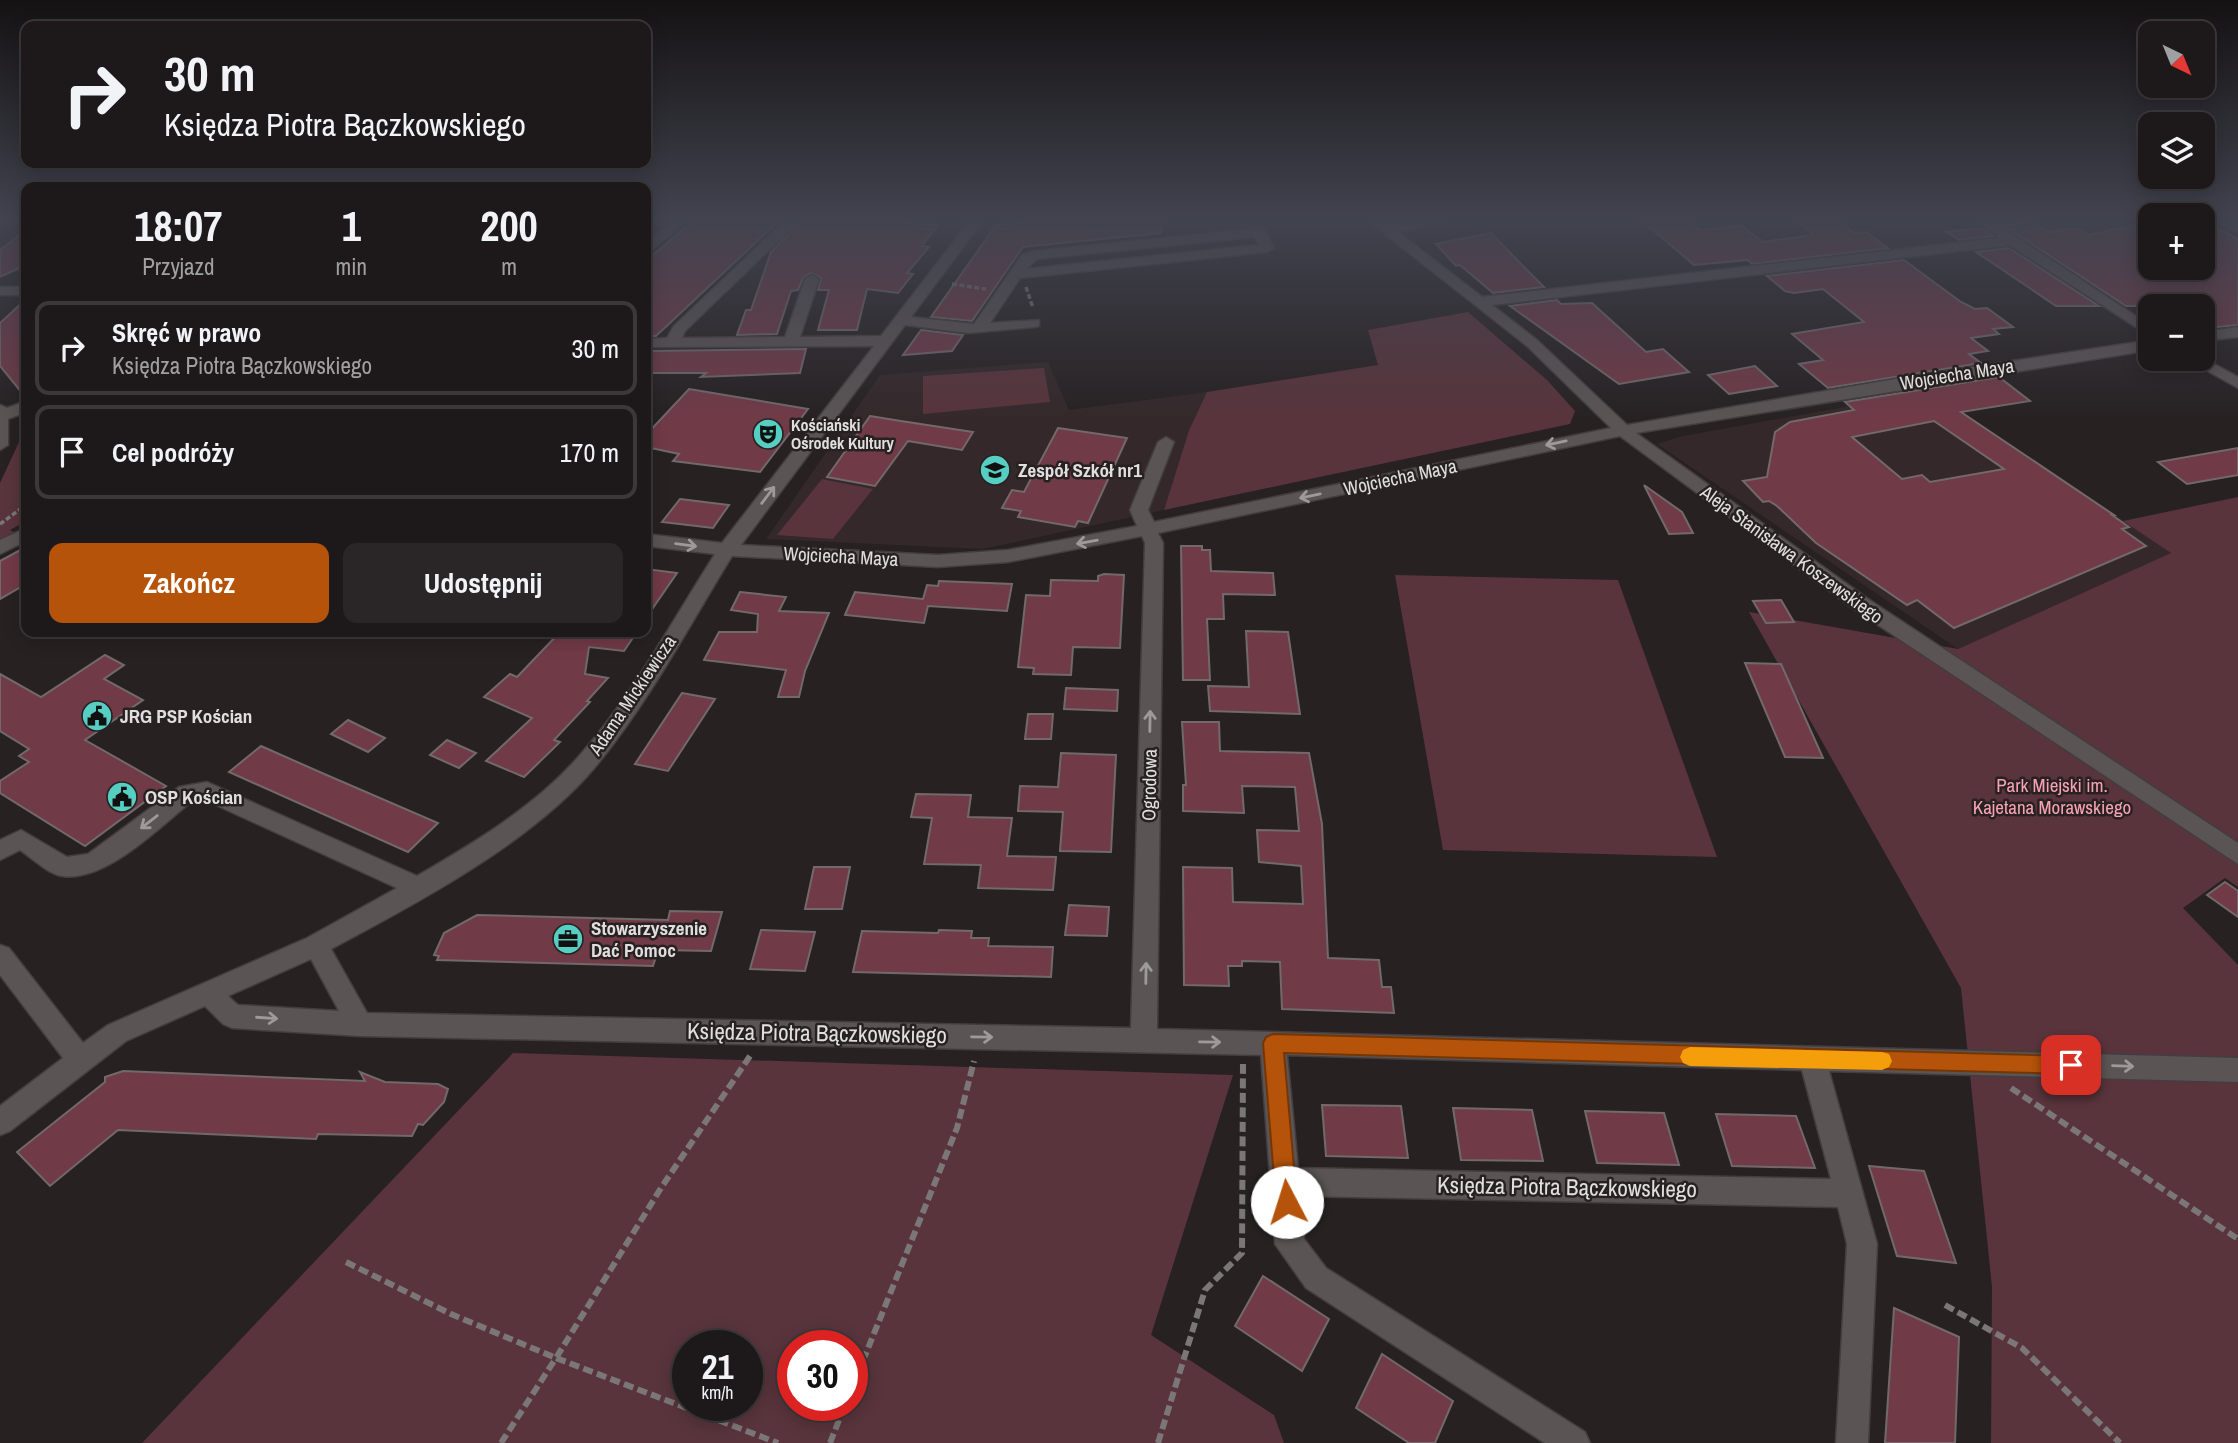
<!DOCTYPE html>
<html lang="pl">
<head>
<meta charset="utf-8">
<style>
	body { margin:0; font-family:"Archivo Narrow",sans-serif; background:#2a2627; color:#f1f3f6; height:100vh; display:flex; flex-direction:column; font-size:26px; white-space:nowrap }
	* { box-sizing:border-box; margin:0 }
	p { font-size:23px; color:#a0a0a2 }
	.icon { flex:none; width:38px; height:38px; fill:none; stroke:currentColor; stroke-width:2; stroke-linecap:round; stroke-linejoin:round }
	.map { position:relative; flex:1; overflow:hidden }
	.sheet { position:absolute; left:21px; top:182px; width:630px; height:455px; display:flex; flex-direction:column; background:#1d191a; border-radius:14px; box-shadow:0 4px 18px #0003,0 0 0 2px #3b3839 }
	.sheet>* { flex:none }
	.guide { position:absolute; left:21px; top:21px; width:630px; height:147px; border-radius:14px; box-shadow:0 4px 18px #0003,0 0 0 2px #3b3839; background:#1d191a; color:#f1f3f6; overflow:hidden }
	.needle { width:46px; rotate:137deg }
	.buttons { position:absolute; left:2138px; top:21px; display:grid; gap:14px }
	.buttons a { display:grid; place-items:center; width:77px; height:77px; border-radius:14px; background:#1d191a; box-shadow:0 4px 18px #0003,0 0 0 2px #3b3839; font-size:35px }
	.speed { position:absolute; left:672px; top:1330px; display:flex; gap:14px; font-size:35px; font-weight:700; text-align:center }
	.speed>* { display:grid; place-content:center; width:91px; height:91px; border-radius:50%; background:#1d191a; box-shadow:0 4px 18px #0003,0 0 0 2px #3b3839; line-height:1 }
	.speed small { font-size:18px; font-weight:400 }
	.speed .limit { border:10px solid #d22; background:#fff; color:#111 }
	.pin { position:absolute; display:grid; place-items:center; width:60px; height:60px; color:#fff; margin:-30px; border-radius:14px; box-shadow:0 4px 10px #0006 }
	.me { position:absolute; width:77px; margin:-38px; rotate:355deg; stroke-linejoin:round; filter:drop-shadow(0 0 5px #0008) }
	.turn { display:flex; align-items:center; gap:24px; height:147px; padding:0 28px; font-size:32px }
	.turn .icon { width:91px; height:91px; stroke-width:2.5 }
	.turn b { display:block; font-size:49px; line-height:60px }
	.eta { display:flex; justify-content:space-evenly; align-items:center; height:119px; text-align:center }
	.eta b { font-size:42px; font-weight:700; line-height:49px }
	.action { display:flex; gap:14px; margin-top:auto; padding:14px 28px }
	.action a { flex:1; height:80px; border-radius:14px; background:#b45309; color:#fff; font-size:28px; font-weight:700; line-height:80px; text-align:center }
	.action a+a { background:#2a2627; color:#f1f3f6 }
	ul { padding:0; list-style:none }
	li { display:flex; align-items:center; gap:21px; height:94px; margin:0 14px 10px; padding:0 14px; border:4px solid #3b3839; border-radius:14px }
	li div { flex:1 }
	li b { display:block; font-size:26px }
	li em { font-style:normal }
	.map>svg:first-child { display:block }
	.built { fill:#34282a }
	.green { fill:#59343c; fill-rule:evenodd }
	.building { fill:#713a47; stroke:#71696b; stroke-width:2; fill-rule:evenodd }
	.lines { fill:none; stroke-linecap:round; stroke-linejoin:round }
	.minor-casing { stroke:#423e3f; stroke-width:3 }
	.path-far1 { stroke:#7b7677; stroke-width:3.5; stroke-dasharray:5 2.5; stroke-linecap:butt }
	.path { stroke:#7b7677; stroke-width:6; stroke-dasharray:10 4.5; stroke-linecap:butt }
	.minor { fill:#5b5455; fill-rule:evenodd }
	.oneway { stroke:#9e999a }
	.route { fill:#b45309; stroke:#753606; stroke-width:2 }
	.slow { fill:#f59e0b }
	.labels { text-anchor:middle; stroke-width:5; stroke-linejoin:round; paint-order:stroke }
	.far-poi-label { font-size:16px; font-weight:bold; fill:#e2dedf; stroke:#272122; text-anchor:start }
	.street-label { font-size:19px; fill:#e2dedf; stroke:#272122 }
	.poi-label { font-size:19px; font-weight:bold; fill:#e2dedf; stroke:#272122; text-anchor:start }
	.park-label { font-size:19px; fill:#faa1b3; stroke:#272122 }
	.near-street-label { font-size:23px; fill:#e2dedf; stroke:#272122 }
</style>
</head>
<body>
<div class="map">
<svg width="2238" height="1443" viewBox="0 0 2238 1443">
	<rect width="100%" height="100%" fill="#272122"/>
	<g class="built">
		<polygon points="1048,362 1069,410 1207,392 1189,430 1164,510 983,549 766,539 880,375"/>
		<polygon points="1928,392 2084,494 2172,553 1958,649 1657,444 1683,436"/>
	</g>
	<g class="green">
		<polygon points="1468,312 1547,380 1575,411 1570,424 1164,510 1189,430 1207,392 1378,365 1368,330"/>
		<polygon points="1044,368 1050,402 923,414 923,376"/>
		<polygon points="26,427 26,521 10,530 20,535 0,543 0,483"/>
		<polygon points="822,479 873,489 833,539 777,535"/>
		<polygon points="2238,497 2238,887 2225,878 2183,908 2238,965 2238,1443 1991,1443 1992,1287 1961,988 1749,612 1958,649 2171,553 2123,521"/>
		<polygon points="1395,575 1618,580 1717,857 1443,850"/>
		<path d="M513,1053L1233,1075L1151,1335L1274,1415L1284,1443H142ZM688,1346H747V1405H688ZM793,1346H852V1405H793Z"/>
	</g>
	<g class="building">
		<polygon points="695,219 781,219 656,336 646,336 646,261"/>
		<polygon points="803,219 844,219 938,225 922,246 929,247 907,273 913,274 898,293 867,289 857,330 818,330 829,290 818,290 821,278 811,273 803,278 798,290 791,291 777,334 737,335 746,310 751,310 771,252"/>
		<polygon points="1060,219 1160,219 1161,233 1023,247 972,321 931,317 996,225"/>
		<polygon points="1640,219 1688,219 1700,230 1742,226 1763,242 1813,235 1799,223 1836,219 1854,233 1866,232 1888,248 1752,264 1748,260 1694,265"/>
		<polygon points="2203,221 2238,239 2238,325 2217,327 2203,318 2203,306 2126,306 2003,225 2030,222 2049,232 2077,228 2088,235 2151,222 2151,268 2203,268"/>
		<polygon points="1981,228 1993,236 1959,240 1947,232"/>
		<polygon points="26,230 26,265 0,277 0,250"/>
		<polygon points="1491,233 1527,270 1544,287 1493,293 1460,265 1456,266 1436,244"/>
		<polygon points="2009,248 2099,306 2056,306 1976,252"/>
		<polygon points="1904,260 1961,302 1975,309 1987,308 2013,327 1993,329 1999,334 1971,338 1988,351 1969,354 1981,363 1828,388 1799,364 1823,360 1792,334 1864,322 1823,289 1794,293 1785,291 1767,276"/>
		<polygon points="26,299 26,398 0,366 0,323"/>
		<polygon points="1557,300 1561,304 1592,303 1646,352 1663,349 1689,372 1619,384 1510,306"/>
		<polygon points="921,330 963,335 952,351 903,355"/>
		<polygon points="806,349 800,373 701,377 706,373 646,373 646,351"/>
		<polygon points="1755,366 1777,386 1729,394 1708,375"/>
		<path d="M1999,377L2030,401L1961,412L2114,515H2112L2129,527L2122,529L2146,546L1954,628L1917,600L1907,605L1816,543L1777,506L1769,501L1763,502L1743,481L1767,477L1775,432L1790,422L1854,410L1845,402ZM1934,421L2004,469L1930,482L1922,475L1902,479L1852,437Z"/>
		<polygon points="689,389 808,409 760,472 673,461 679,454 646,447 646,435"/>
		<polygon points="870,416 901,421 973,432 962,450 908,441 875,486 827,477"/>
		<polygon points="1058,428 1127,438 1088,523 1078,521 1075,527 1018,517 1021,511 1002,508 1012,490 1024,492"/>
		<polygon points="2238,448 2238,475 2187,484 2158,462"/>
		<polygon points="1644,485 1682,512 1693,533 1669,534"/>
		<polygon points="680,499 729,505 713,528 662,522"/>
		<polygon points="1181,546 1202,546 1202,550 1210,550 1211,571 1273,573 1275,595 1223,594 1224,619 1207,619 1210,680 1183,680"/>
		<polygon points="26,547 26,584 0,599 0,561"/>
		<polygon points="646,569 677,573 646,618"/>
		<polygon points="1104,574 1124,575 1120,648 1073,647 1071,675 1033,674 1034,668 1018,667 1026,595 1050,596 1051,580 1098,581 1098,576"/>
		<polygon points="939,581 1012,584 1007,611 928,606 924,623 845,615 855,592 923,599 927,585 938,586"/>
		<polygon points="740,592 786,597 779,611 829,613 805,671 799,697 778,697 786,670 704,660 719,632 757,632 758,614 731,610"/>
		<polygon points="1781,600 1794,622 1766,623 1753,601"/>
		<polygon points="1246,631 1288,632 1300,714 1210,711 1208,686 1249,687"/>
		<polygon points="560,632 637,632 624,651 589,647 585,674 608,678 587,701 590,702 554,740 560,742 524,777 486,761 532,718 484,697 510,674 517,677"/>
		<polygon points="105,655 124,665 104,679 143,700 85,740 166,786 85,846 0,793 0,781 29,762 19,756 29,749 0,731 0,674 41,697"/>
		<polygon points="1745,663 1781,664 1823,758 1785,757"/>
		<polygon points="1066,688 1118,690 1117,711 1064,709"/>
		<polygon points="682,693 715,699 668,771 635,764"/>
		<polygon points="1028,714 1053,714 1051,739 1025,739"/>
		<polygon points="348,720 358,725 385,738 368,752 331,734"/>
		<polygon points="1182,722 1219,722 1220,751 1309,753 1322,824 1328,958 1379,960 1382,987 1391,987 1394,1013 1282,1009 1280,962 1242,961 1242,966 1228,966 1229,986 1184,985 1183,867 1232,868 1233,902 1303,904 1301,866 1259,862 1257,830 1299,831 1295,787 1242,786 1244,813 1183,811 1183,785 1186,785"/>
		<polygon points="447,740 476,753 459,768 430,755"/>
		<polygon points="261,746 322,773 438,823 408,852 229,772"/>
		<polygon points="1061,753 1116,755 1111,852 1060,851 1063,812 1018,811 1020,786 1058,787"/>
		<polygon points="916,794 971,795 968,817 1012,818 1007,856 1056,857 1053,890 978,888 981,865 924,864 932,818 911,817"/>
		<polygon points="814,867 850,867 842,909 805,909"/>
		<polygon points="2225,882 2238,891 2238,917 2207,895"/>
		<polygon points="1069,905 1109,907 1107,936 1065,935"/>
		<polygon points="670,911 722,912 711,951 658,950 653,966 437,960 439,956 434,955 444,933 477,915 668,920"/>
		<polygon points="761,930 815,932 805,971 750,969"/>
		<polygon points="939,930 972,931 971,938 989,938 988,946 1053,947 1051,977 853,972 862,931 938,933"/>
		<polygon points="123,1071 365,1081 360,1072 385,1082 438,1084 448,1089 444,1102 423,1125 418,1124 412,1136 318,1134 316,1139 118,1130 50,1186 17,1152 105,1082 105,1077"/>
		<polygon points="1322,1105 1401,1106 1408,1158 1326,1156"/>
		<polygon points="1453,1108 1532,1110 1543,1161 1461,1160"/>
		<polygon points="1585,1111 1664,1113 1679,1165 1597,1163"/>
		<polygon points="1716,1114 1796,1116 1815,1168 1732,1166"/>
		<polygon points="1869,1166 1924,1171 1956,1263 1897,1256"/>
		<polygon points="1263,1276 1329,1319 1302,1371 1235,1326"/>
		<polygon points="1894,1308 1959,1337 1955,1443 1885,1443"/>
		<polygon points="1382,1354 1453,1401 1435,1443 1409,1443 1356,1408"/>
	</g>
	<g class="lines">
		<g class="minor-casing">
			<g id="minor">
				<polygon points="675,219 689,219 646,254 646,243"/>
				<path d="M787,219H801L685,331L682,338L785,337L805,279L812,275L819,279L800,337L881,336L971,219H984L911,317L974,324L1022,255L1034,251L1259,228L1264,229L1274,248L1267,252L1020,278L990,323L1039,320V326L1034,327L968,333L905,325L741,545L938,555L1008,550L1137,526L1130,510L1158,442L1166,437L1174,442L1148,510L1154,522L1611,428L1527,346L1366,219H1381L1390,226L1422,219H1448L1398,232L1482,297L2000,238L1974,219H1989L2151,326V337L2010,245L1492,305L1537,340L1627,425L1907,377L2151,340V350L1636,433L1868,599L2238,843V864L1854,609L1620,436L1158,533L1163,543L1157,1029L2238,1058V1082L1829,1071L1877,1244L1868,1443H1836L1847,1244L1838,1207L1300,1196L1304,1239L1326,1268L1585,1432L1590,1443H1545L1306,1288L1275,1244L1261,1055L360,1036L232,1028L223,1024L205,1006L126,1041L10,1131L0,1135V1106L63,1058L0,975V945L9,948L83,1043L108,1025L307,938L397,888L205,800L192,801C161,826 105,883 62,876C48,874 32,858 20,850L0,860V840L21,830L67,857L88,854L179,787L207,782L417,876C475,842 536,806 580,755C633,695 672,621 715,554L646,546V534L722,543L874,346L646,347V339L667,338L674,326ZM1254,237L1259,245L1026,269L1037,259ZM1142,536L1145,543L1131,1028L367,1013L331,949C417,903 533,842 596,766C649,702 689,626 732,556L938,567L1008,562ZM311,959L339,1011L238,1005L228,996ZM1287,1055L1802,1070L1831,1179L1298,1168Z"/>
				<polygon points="2215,219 2238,223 2238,232 2216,222"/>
				<rect x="0" y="287" width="26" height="8"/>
				<polygon points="2238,327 2238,337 2203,341 2203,332"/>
				<polygon points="2203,358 2238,377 2238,388 2186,359"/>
				<polygon points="26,401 26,412 8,419 8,445 0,450 0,405 7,408"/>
				<polygon points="26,528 26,541 0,554 0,540"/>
			</g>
		</g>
		<g class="path-far1">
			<polyline points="952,284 986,289"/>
			<polyline points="1026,287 1033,308"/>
			<polyline points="21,442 26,433"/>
			<polyline points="0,524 26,505"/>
		</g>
		<g class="path">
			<polyline points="2011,1088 2238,1239"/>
			<polyline points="346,1262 451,1314 556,1358 661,1188 750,1056"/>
			<polyline points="1945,1305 2022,1348 2120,1443"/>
			<polyline points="852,1388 957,1128 974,1061"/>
			<polyline points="501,1443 556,1358 778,1443"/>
			<polyline points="830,1443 845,1405"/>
			<polyline points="1158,1443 1205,1290 1242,1253 1243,1064"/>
		</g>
		<use href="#minor" class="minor"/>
	</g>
	<defs><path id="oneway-shaft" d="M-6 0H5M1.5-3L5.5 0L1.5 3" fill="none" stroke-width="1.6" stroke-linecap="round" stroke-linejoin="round" transform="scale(1.75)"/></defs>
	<g class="oneway">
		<use href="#oneway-shaft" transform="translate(1556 443) rotate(168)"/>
		<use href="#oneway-shaft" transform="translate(768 495) rotate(-53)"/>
		<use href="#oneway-shaft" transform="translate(1310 496) rotate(168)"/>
		<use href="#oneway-shaft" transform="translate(1087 542) rotate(170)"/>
		<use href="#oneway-shaft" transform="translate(686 545) rotate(7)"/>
		<use href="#oneway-shaft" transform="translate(1150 721) rotate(-89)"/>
		<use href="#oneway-shaft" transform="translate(149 822) rotate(142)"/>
		<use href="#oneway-shaft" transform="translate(1146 973) rotate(-89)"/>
		<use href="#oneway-shaft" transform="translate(267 1018) rotate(4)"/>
		<use href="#oneway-shaft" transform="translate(982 1037) rotate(1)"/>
		<use href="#oneway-shaft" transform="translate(1210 1042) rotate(1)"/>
		<use href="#oneway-shaft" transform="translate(2123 1066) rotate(2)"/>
	</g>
	<linearGradient id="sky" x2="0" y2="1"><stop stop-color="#151213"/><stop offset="0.52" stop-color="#41434f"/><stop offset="1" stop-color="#41434f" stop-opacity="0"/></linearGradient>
	<rect width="2238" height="421" fill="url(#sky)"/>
	<polygon class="route" points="1273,1034 2071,1056 2078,1058 2081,1065 2078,1071 2071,1074 1284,1053 1297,1202 1294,1210 1287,1213 1279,1210 1276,1202 1263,1043 1266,1037"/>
	<polygon class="slow" points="1690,1047 1882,1052 1889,1054 1892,1061 1889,1067 1882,1070 1690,1066 1683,1063 1680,1057 1683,1050"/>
	<defs>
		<g id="theatre-disc" transform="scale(1.575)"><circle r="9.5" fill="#57cec2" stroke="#272122"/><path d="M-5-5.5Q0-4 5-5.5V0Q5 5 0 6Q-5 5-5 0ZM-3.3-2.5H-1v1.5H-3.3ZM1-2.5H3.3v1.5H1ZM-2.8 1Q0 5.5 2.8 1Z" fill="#111"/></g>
		<g id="school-disc" transform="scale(1.575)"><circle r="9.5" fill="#57cec2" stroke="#272122"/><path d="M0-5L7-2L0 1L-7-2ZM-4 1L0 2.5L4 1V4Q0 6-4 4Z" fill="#111"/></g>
		<g id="civic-disc" transform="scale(1.575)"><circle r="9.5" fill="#57cec2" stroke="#272122"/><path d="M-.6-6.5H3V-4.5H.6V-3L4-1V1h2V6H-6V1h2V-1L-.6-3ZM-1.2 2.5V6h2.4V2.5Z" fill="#111"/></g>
		<g id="office-disc" transform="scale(1.575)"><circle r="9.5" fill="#57cec2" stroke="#272122"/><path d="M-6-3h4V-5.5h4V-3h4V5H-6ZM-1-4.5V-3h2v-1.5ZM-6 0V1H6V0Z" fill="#111"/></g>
	</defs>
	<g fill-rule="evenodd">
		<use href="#theatre-disc" x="768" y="434"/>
		<use href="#school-disc" x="995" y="470"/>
		<use href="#civic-disc" x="97" y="716"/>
		<use href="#civic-disc" x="122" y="797"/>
		<use href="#office-disc" x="568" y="939"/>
	</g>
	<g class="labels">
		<g class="far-poi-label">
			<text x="791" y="431">Kościański<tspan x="791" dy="18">Ośrodek Kultury</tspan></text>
		</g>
		<g class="street-label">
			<text transform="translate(1957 374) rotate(-9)" y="7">Wojciecha Maya</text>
			<text transform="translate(1400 477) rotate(-12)" y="7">Wojciecha Maya</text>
			<text transform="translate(1792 554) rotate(36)" y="7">Aleja Stanisława Koszewskiego</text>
			<text transform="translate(841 556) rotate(3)" y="7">Wojciecha Maya</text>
			<text transform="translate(632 695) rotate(-56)" y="7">Adama Mickiewicza</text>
			<text transform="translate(1149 785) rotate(-89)" y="7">Ogrodowa</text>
		</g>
		<g class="poi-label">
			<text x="1018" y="477">Zespół Szkół nr1</text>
			<text x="120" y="723">JRG PSP Kościan</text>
			<text x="145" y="804">OSP Kościan</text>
			<text x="591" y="935">Stowarzyszenie<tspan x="591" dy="22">Dać Pomoc</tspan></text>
		</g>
		<g class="park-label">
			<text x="2052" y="792">Park Miejski im.<tspan x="2052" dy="22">Kajetana Morawskiego</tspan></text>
		</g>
		<g class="near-street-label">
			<text transform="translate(817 1033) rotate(1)" y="8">Księdza Piotra Bączkowskiego</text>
			<text transform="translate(1567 1187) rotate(1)" y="8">Księdza Piotra Bączkowskiego</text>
		</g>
	</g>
</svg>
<div class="buttons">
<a><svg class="needle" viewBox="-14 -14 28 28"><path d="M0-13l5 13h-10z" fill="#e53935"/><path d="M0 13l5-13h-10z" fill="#a0a0a2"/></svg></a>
<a><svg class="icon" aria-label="layers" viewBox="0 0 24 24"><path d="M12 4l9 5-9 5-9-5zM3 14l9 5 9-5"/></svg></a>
<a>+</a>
<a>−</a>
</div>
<div class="speed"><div>21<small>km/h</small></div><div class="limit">30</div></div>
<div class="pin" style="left:2071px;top:1065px;background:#d93025"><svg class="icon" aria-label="arrive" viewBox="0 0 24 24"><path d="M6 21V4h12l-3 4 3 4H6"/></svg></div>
<svg class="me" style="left:1287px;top:1202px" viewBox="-20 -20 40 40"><circle r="19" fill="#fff"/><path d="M0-13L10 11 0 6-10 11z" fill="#b45309"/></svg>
<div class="guide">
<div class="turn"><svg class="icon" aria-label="right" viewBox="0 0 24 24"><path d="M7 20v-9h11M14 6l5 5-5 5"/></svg><div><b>30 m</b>Księdza Piotra Bączkowskiego</div></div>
</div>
<section class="sheet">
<div class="eta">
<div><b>18:07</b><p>Przyjazd</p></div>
<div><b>1</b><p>min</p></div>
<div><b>200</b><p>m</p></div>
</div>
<ul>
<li><svg class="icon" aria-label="right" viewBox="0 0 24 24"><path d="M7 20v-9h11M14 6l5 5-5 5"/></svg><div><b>Skręć w prawo</b><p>Księdza Piotra Bączkowskiego</p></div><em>30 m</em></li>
<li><svg class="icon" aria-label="arrive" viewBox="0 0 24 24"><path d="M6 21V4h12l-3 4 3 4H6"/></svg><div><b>Cel podróży</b></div><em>170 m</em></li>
</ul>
<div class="action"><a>Zakończ</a><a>Udostępnij</a></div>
</section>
</div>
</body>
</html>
